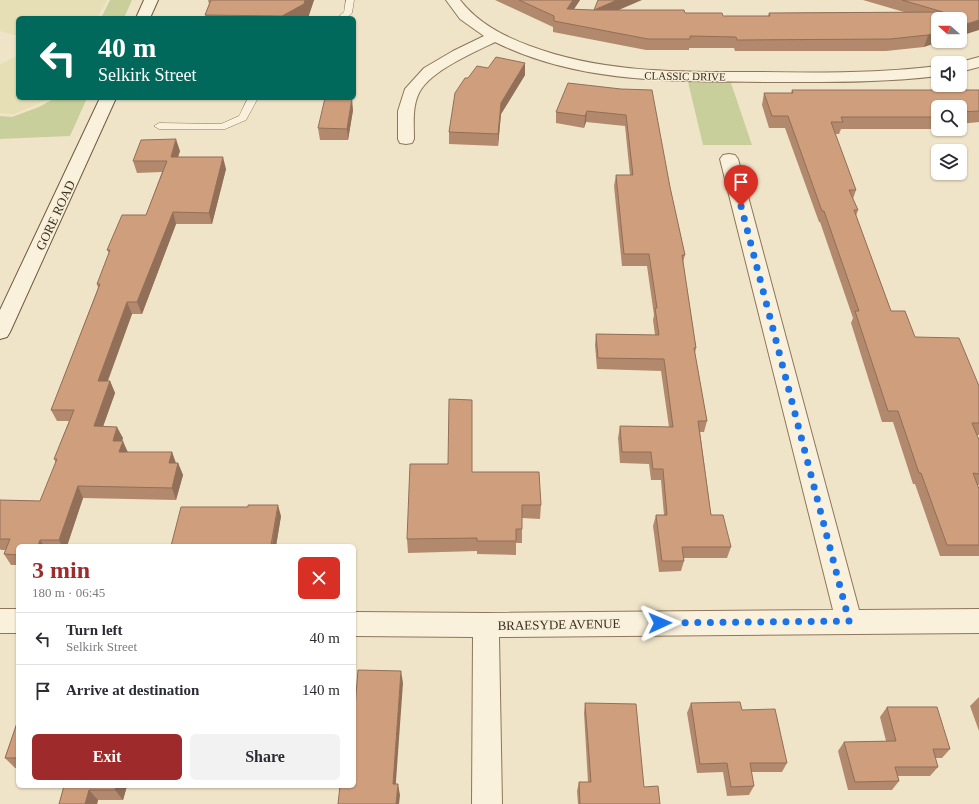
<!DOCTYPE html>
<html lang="en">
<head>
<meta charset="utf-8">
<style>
	body { margin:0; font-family:Georgia,serif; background:#f2f2f3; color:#2b2b33; height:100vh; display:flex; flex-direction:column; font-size:15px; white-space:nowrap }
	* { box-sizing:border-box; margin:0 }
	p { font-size:13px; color:#7c7c81 }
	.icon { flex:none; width:22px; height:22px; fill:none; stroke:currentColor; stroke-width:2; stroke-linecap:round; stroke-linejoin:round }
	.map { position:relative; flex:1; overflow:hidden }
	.details { position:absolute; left:16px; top:544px; width:340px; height:244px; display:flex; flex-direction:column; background:#fff; border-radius:6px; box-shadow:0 1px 3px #0004 }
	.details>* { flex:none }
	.hud { position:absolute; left:16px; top:16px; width:340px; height:84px; border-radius:6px; box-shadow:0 1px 3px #0004; background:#00695c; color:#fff; overflow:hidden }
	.needle { width:26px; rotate:291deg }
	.controls { position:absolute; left:931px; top:12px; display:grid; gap:8px }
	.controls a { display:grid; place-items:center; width:36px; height:36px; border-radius:6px; background:#fff; box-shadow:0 1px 3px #0004; font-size:20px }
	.pin { position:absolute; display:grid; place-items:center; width:34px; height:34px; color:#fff; margin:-41px -17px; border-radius:50% 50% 50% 0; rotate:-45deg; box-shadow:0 0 4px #0007 }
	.pin .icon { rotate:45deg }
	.me { position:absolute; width:44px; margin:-22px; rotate:89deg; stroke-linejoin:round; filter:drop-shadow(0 0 3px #0008) }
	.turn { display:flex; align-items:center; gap:14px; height:84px; padding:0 16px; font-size:18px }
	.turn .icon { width:52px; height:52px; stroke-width:2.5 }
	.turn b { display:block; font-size:28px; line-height:34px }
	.round { display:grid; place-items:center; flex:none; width:42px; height:42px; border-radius:6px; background:#f2f2f3 }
	.head { display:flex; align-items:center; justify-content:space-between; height:68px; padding:0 16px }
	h1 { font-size:24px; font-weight:700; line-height:30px; color:#9e2a2b }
	.button { display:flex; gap:8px; margin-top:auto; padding:8px 16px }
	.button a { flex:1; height:46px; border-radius:6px; background:#9e2a2b; color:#fff; font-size:16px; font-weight:700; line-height:46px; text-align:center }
	.button a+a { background:#f2f2f3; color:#2b2b33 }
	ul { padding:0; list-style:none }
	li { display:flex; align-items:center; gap:12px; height:52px; padding:0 16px; border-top:1px solid #e1e1e2 }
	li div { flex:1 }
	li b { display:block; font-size:15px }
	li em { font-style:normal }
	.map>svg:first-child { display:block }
	.farmland { fill:#e6deb5 }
	.green { fill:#c9cf9b }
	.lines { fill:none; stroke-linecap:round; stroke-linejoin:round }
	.service-casing { stroke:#8d765c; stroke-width:1 }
	.minor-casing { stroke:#8d765c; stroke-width:2 }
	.secondary-casing { stroke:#6f573f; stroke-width:2 }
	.service { fill:#faf1dc; fill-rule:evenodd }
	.minor { fill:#faf1dc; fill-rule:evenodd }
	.secondary { fill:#faf1dc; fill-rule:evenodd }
	.wall { fill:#b2896c }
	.shaded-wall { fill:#916f58 }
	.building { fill:#cf9f7d; stroke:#916f58 }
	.route { stroke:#1a73e8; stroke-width:7; stroke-dasharray:0 12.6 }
	.labels { text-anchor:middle; stroke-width:3; stroke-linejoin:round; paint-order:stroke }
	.far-street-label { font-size:11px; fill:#3d2e20; stroke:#f7eed8 }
	.street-label { font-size:13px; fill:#3d2e20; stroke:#f7eed8 }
</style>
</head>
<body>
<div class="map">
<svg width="979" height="804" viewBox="0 0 979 804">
	<rect width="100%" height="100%" fill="#f0e4c8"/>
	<g class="farmland">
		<polygon points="0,0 107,0 97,18 18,18 18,36 0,31"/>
		<polygon points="18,55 18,98 51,98 14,114 0,113 0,65"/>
	</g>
	<g class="green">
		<polygon points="110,0 132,0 124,18 101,18"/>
		<polygon points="688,82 731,83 752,145 703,145"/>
		<polygon points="55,98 87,98 70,136 0,139 0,116 12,117 39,107"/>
	</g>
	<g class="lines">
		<g class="service-casing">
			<g id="service">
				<polygon points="346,0 354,0 352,13 347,18 337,18 344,12"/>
				<polygon points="248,98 258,98 246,120 225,129 159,129 154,126 159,123 221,124 239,116"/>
			</g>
		</g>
		<g class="minor-casing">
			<g id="minor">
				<path d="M446,0H460C478,23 503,36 530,46C605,74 684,72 763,72C821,73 880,73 938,66V76C881,83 823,82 765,82C673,81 579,84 495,42C473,53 430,71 419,93C412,107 414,125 414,139L412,143L406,144L400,143L398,139V111L405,89L424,68L453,51L484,36L460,19Z"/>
				<polygon points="979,57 979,67 960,72 960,63 957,63"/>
				<polygon points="729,154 735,155 738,159 859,610 979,609 979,633 499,637 502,804 472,804 473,637 354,636 354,612 486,613 833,610 720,159 723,155"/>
				<rect x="0" y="609" width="18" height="24"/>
			</g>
		</g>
		<g class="secondary-casing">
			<g id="secondary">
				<polygon points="144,0 158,0 150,18 136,18"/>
				<polygon points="100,98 116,98 10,332 7,337 0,339 0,310"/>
			</g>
		</g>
		<use href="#service" class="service"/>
		<use href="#minor" class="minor"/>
		<use href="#secondary" class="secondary"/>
	</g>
	<g class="wall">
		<polygon points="208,0 314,0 308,18 206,18 205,15 209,4"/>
		<polygon points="495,0 580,0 573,10 618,10 685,13 723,16 768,16 769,13 904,12 863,0 979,0 924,47 886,51 735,51 734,48 689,48 689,50 646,50 553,32 553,27"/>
		<polygon points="525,75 501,114 498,146 449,144 449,132 468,78"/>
		<polygon points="621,89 670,187 685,255 683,262 696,348 695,353 707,421 704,432 700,432 711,515 731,547 727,558 684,558 684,561 681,571 659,572 653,526 656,515 664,515 661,480 651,480 649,464 620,463 618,438 620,426 669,427 661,371 597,369 595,345 596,334 655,335 653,320 654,315 647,266 622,266 614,186 616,175 630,175 625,126 586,122 584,128 556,123 556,112"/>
		<polygon points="792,90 979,90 979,122 960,124 960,107 938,107 938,129 956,129 841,129 839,134 835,134 856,190 853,199 858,210 856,216 891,311 915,337 979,386 979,435 977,435 979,440 979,485 977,485 979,489 979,556 940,556 915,484 913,484 893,422 882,422 851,323 853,318 820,222 819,222 785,128 769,128 762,105 764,93 791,93"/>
		<polygon points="353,110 348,140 320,140 318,128"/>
		<polygon points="180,151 178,157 226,169 212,224 176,224 142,314 132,314 108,381 110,381 115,393 103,426 123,438 122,441 128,452 172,452 176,463 178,463 183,475 176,500 83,498 67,546 18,546 18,565 11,565 4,554 5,550 1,550 0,549 0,500 40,501 56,463 54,459 69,421 57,421 51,410 98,288 97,284 109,253 107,250 146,215 162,172 137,173 133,161"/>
		<polygon points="472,472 541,505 540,519 522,518 522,543 516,543 516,555 477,554 477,551 408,553 407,539"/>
		<polygon points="281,516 276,546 171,546"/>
		<polygon points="979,697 979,731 970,706"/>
		<polygon points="585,703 644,787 660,804 578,804 577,791 579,782 588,782 584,713"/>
		<polygon points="691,703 787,763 782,772 751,772 754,786 749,795 727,796 723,772 697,773 687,713"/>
		<polygon points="887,707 950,749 942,758 935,758 938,767 930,776 898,776 899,781 892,790 848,790 838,751 844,742 886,741 880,717"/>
		<polygon points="18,720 18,768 15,768 5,758"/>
		<polygon points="64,786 127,786 123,800 98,800 97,804 59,804"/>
	</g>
	<g class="shaded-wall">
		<polygon points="305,0 314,0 308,18 282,18 282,16"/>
		<polygon points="573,0 580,0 567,20 567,9"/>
		<polygon points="617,0 642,0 593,21 594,10"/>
		<polygon points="979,20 979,30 960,36 960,26"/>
		<polygon points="938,32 938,41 942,41 924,47 928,35"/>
		<polygon points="525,63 525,75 501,114 498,146 498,134 501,103"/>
		<polygon points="352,98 353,110 348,140 347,129"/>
		<polygon points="587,111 586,122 584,128 585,116"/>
		<polygon points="176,139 180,151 174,169 171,157"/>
		<polygon points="223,157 226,169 212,224 209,213"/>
		<polygon points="173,212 176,224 142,314 137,302"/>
		<polygon points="127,302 132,314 103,393 98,381"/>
		<polygon points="110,381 115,393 99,438 94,426"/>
		<polygon points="117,427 123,438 118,452 113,441"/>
		<polygon points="123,441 128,453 119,452"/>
		<polygon points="172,452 176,464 169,463"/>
		<polygon points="178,463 183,475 176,500 172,488"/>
		<polygon points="78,486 83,498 67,546 62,546 59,540"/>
		<polygon points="278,505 281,516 276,546 272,546"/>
		<polygon points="40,540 44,546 38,546"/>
		<polygon points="401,671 403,683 395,795 393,784"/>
		<polygon points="398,784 400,795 399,804 396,804"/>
		<polygon points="116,786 127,786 123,800 115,790"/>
		<polygon points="89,790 98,800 97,804 85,804"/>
	</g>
	<g class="building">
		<polygon points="211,0 305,0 304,4 282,16 205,15"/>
		<polygon points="519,0 573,0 567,9 594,10 598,0 617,0 594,10 684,10 685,13 722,13 723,16 770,16 769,13 943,12 902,0 979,0 979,20 960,26 960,19 938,19 938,32 928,35 890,39 737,40 736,37 690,36 690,39 648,39 554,21 554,16"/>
		<polygon points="496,57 525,63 501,103 498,134 449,132 455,93 465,78 468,78 477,66 488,68"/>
		<polygon points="568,83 621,89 652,90 670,187 685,255 682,255 696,348 694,348 707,421 698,421 711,515 723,515 731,547 682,547 684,561 662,561 656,515 667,515 663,469 653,469 651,452 622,452 620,426 673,427 664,359 598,358 596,334 659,335 655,308 657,308 649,254 624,254 616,175 633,175 626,115 587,111 585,116 556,112"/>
		<polygon points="792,90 979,90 979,111 960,112 960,107 938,107 938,117 841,117 843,122 831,122 856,190 849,190 858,210 854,210 891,311 905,311 915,337 959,338 979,386 979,423 972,423 979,440 979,474 973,473 979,489 979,545 947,545 921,473 919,473 898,411 888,411 855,311 859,311 824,211 822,211 788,116 772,116 764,93 793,93"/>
		<polygon points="325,98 352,98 347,129 318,128"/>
		<polygon points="176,139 171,157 223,157 209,213 173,212 137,302 127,302 98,381 110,381 94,426 117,427 113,441 123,441 119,452 172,452 169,463 178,463 172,488 78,486 59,540 40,540 38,546 18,546 18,555 4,554 10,539 0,539 0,500 40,501 57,459 54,459 74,410 51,410 100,284 97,284 110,250 107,250 122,215 146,215 167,161 133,161 141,140"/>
		<polygon points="449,399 472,400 472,472 539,472 541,505 522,505 522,529 516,529 516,541 477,541 477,538 407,539 410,464 448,464"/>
		<polygon points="248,505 278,505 271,545 171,546 181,507 248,507"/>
		<polygon points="358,670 401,671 393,784 398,784 396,804 338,804 340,786 354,786 354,707 355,707"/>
		<polygon points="740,702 742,710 775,709 787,763 750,763 754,786 731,787 727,763 700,764 691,703"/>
		<polygon points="585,703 636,704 644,787 658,786 660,804 580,804 579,782 591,782"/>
		<polygon points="887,707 937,707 950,749 933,749 938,767 895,767 899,781 855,782 844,742 896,741"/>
		<polygon points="18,720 18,758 5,758"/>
		<polygon points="64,786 116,786 115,790 89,790 85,804 59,804"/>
	</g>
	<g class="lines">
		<polyline class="route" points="660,623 849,621 741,206"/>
	</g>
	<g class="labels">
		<g class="far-street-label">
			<text transform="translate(685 76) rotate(1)" y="4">CLASSIC DRIVE</text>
		</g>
		<g class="street-label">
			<text transform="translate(55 215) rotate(-65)" y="5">GORE ROAD</text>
			<text transform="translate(559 624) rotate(-1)" y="5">BRAESYDE AVENUE</text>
		</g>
	</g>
</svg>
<div class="controls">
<a><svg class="needle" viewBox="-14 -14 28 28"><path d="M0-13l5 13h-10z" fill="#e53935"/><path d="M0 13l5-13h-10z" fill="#7c7c81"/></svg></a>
<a><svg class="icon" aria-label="sound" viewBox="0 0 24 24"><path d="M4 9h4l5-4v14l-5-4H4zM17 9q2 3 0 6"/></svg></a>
<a><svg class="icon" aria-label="search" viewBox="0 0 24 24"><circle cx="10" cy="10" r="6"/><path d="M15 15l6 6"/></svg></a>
<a><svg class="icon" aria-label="layers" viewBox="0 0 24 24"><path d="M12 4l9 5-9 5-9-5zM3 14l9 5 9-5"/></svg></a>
</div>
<div class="pin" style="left:741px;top:206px;background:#d93025"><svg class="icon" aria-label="arrive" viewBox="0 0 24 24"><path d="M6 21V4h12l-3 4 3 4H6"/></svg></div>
<svg class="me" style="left:660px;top:623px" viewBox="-20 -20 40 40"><path d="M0-17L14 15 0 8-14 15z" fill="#1a73e8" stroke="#fff" stroke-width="4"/></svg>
<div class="hud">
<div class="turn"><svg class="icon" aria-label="left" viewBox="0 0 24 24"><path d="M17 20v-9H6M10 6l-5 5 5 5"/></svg><div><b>40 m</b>Selkirk Street</div></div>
</div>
<section class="details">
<div class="head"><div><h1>3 min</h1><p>180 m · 06:45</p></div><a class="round" style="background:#d93025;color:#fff"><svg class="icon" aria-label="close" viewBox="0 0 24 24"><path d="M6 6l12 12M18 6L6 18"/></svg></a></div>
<ul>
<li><svg class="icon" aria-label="left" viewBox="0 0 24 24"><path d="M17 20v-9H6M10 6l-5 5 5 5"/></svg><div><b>Turn left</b><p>Selkirk Street</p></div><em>40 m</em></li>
<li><svg class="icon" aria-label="arrive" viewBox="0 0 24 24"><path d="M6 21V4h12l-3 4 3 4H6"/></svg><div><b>Arrive at destination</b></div><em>140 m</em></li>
</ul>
<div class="button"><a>Exit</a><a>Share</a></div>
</section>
</div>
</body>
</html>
